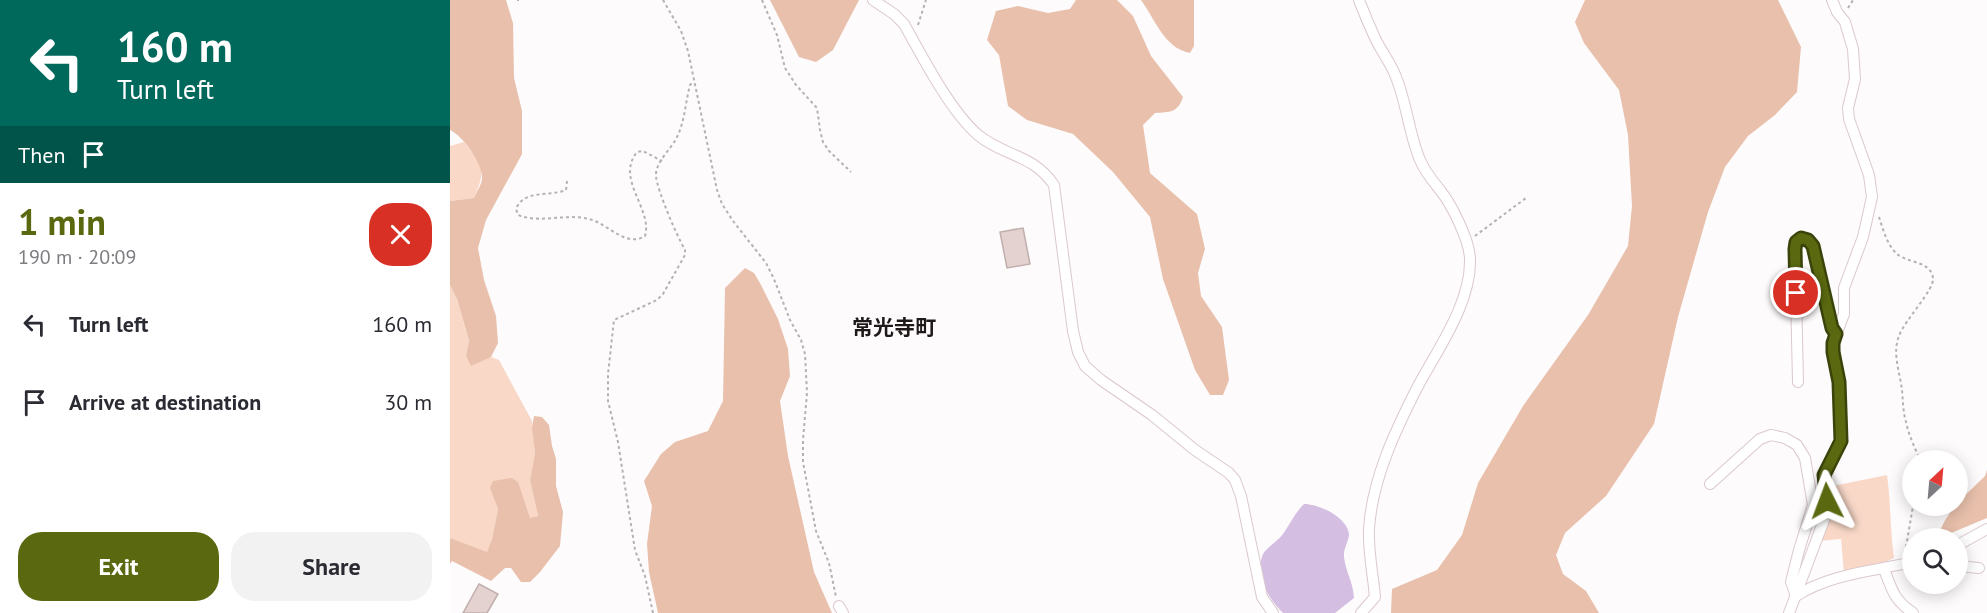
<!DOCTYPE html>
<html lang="en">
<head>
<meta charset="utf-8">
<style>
	body { margin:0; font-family:"PT Sans","Noto Sans JP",sans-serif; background:#f2f2f3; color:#2b2b33; height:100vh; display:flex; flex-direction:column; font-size:22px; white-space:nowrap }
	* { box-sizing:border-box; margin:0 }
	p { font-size:20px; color:#7c7c81 }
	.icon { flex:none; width:33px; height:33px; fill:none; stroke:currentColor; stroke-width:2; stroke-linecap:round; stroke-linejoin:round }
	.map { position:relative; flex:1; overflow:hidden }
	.details { display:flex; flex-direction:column; background:#fff; width:450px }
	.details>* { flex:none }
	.top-card { background:#00695c; color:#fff; overflow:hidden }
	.needle { width:39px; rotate:26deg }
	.controls { position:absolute; left:1452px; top:450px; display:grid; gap:12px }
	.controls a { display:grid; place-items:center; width:66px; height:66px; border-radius:50%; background:#fff; box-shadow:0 3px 15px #0003; font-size:30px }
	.pin { position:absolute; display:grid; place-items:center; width:51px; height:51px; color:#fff; margin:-26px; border:3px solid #fff; border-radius:50%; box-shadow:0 2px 6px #0007 }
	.me { position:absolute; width:66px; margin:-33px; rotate:357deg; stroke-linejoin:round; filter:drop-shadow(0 0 4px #0008) }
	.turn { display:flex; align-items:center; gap:21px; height:126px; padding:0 18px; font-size:27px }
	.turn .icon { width:78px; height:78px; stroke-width:2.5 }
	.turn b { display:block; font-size:42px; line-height:51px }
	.then { display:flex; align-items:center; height:57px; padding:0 18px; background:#0003; gap:12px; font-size:22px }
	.round { display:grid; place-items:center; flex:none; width:63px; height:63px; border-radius:24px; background:#f2f2f3 }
	.head { display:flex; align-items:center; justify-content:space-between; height:102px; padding:0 18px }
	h1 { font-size:36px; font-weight:700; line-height:45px; color:#5a6810 }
	.action { display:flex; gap:12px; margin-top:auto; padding:12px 18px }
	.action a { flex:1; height:69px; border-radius:24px; background:#5a6810; color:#fff; font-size:24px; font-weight:700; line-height:69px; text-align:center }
	.action a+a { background:#f2f2f3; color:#2b2b33 }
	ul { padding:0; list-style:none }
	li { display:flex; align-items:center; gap:18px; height:78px; padding:0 18px }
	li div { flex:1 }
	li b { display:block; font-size:22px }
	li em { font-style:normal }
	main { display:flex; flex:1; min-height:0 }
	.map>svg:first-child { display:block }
	.green { fill:#f9d8c8 }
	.forest { fill:#e8c0ac }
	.water { fill:#d4bee2 }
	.building { fill:#e4d2d0; stroke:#c1afad; stroke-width:1.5 }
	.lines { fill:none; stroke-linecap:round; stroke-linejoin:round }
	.minor-casing { stroke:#dac8cd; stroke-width:12 }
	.path { stroke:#b5b1b2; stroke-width:2; stroke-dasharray:3 3; stroke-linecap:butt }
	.minor { stroke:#fff; stroke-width:10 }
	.route-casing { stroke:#3a440a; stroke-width:15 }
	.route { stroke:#5a6810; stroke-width:10 }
	.labels { text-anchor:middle; stroke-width:4.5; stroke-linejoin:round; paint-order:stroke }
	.quarter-label { font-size:21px; font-weight:bold; fill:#1f191a; stroke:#fefbfc }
</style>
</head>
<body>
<main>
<section class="details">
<div class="top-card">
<div class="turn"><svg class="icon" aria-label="left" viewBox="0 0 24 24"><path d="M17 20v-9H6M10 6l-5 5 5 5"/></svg><div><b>160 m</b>Turn left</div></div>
<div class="then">Then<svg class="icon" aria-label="arrive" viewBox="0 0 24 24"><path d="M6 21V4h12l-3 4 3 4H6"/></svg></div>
</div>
<div class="head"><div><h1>1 min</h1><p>190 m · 20:09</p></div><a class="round" style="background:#d93025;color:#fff"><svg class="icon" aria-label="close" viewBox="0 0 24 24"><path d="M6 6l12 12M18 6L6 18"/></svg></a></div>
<ul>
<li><svg class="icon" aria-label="left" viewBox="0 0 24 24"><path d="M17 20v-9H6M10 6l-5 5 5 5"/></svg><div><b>Turn left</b></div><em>160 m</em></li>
<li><svg class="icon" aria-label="arrive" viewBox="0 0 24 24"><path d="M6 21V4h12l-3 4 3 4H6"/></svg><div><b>Arrive at destination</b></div><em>30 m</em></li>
</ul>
<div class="action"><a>Exit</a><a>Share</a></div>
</section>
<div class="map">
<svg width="1537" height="613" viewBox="0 0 1537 613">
	<rect width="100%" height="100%" fill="#fefbfc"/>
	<g class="green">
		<path d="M14,142C33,167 37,168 24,198L0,201V146Z"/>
		<polygon points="0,285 7,299 19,342 16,356 21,365 41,357 49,360 82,421 85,453 80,480 88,516 80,519 41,488 48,509 42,539 37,553 0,538"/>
		<path d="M1437,475C1441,503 1440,531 1444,558L1422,568L1394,573L1391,539L1369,541L1378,487Z"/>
	</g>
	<g class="forest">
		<path d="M0,0H56L63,23L64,78L72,111V154L36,220L28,248L34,280L46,316L48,343L41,357L21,366L16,356L19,341L7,299L0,285V201L24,198C27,191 33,183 32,176C31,162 13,136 0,130Z"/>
		<polygon points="320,0 409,0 383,50 366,62 349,57"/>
		<path d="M626,0H667L683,16L701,56L733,97C728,113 720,112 705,113L693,125L700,173L747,214L755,249L748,273L751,296L772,327L779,380L773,395H760L745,370L713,279L700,217L663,172L623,134L577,120L558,106L549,55L537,40L546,11L568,6L598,13L620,9Z"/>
		<path d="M691,0H744V46L740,53C714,48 705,19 691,0Z"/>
		<polygon points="1135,0 1328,0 1351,47 1347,92 1325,115 1298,136 1275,167 1258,212 1228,317 1204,424 1156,496 1115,533 1106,555 1113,574 1136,591 1149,613 941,613 942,589 987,570 1012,535 1028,483 1073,406 1138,315 1178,246 1182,206 1178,135 1169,90 1134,43 1125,22"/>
		<polygon points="295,268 304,273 310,283 328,319 338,349 340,376 330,401 338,456 364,572 382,613 208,613 199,572 197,544 202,506 194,481 211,454 225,442 258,431 273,401 275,288"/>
		<polygon points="84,416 92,417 99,425 102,446 106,459 106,486 113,512 110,546 90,572 80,582 71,582 61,568 55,568 41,581 2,561 0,564 0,538 37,552 42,539 48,509 40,488 43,481 62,478 68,482 80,518 88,516 80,480 85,453 82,428"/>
		<path d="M1537,470V518L1494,536L1490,531C1499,508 1518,493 1535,476Z"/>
	</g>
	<path class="water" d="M854,504C869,504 897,517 899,534C899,541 893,549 894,557C896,573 903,581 904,598L885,613H833C819,600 804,574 813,554C818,546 827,542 833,534C841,523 844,514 854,504Z"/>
	<g class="building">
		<polygon points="573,228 580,264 557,268 550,232"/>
		<polygon points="29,584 48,594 37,613 13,613"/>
	</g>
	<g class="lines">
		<g class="minor-casing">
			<g id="minor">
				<path d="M423,0L444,14L454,24C472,56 500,111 528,135C555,157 583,154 604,185L623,331L628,352L635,366L651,380L702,415L745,450L779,473L785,480L791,496L812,597L823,613"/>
				<path d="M909,0C914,13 919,25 925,38C931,51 941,63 946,77C957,104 959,134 970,160C975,172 982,180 990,190C1002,205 1020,241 1020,260C1021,304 987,350 967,388C945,431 922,480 919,529C918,552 923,574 925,597L911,613"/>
				<polyline points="1348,382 1345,249 1346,241 1351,238 1358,240 1363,246 1381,328 1386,334"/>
				<polyline points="1260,484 1310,439 1321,435 1335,438 1347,445 1355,458 1363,505 1349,550 1341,582 1346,596"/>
				<polyline points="1508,545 1537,529"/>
				<polyline points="1508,562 1518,567 1529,568"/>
				<path d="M1434,569C1442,590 1444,600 1463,613"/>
				<polyline points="1484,584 1485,584"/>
				<path d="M1346,596C1380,574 1424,571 1462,562"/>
				<polyline points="389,606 393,613"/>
				<polyline points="1339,613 1377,512 1374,475 1391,441 1389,382 1383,343 1394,314 1394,288 1413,237 1422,197 1419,175 1399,119 1398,108 1405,79 1403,49 1395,22 1387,12 1382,0"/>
			</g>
		</g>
		<g class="path">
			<polyline points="67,0 69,0"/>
			<polyline points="213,0 231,31 238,51 267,190 272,204 283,221 316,263 324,279 340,320 351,340 355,354 357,393 353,440 353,462 366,531 379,563 386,597"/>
			<polyline points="312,0 327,35 335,68 346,85 367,108 370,130 373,142 379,151 401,172"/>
			<polyline points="1398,8 1403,0"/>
			<polyline points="468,25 476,0"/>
			<path d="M117,181L116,190C99,197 74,189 66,209L68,215C90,224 116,213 139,219C157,223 176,248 195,236C203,209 165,179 187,152L193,151L212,161"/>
			<path d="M1429,217C1433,229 1437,245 1447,254C1457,263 1481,261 1483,278C1485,289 1454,321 1449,336C1442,353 1450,373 1452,390C1453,401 1453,412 1456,422C1459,436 1465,448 1470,460"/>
			<polyline points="1025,236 1076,198"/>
			<polyline points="1455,553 1463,506"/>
			<path d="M203,613L195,576L185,550L168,442L158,401V374L164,320L207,300L213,294L235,255V250C227,236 207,190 206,176C205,163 220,150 226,139C235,122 235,104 240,85L243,82"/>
		</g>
		<use href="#minor" class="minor"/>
	</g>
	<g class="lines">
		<g class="route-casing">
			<polyline id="route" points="1346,293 1345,249 1346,242 1351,238 1358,240 1363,246 1382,328 1386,334 1383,343 1383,352 1389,382 1391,441 1374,475 1377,501"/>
		</g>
		<use href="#route" class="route"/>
	</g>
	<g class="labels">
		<g class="quarter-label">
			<text x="444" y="335">常光寺町</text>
		</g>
	</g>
</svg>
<div class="controls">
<a><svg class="needle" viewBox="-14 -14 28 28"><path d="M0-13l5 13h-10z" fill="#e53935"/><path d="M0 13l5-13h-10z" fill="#7c7c81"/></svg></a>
<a><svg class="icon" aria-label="search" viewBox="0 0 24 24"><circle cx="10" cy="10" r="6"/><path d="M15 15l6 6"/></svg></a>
</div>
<div class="pin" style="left:1346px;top:293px;background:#d93025"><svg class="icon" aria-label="arrive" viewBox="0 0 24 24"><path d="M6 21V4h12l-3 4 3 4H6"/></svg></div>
<svg class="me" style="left:1377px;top:501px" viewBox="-20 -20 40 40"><path d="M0-17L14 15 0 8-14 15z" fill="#5a6810" stroke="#fff" stroke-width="4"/></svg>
</div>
</main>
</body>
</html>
